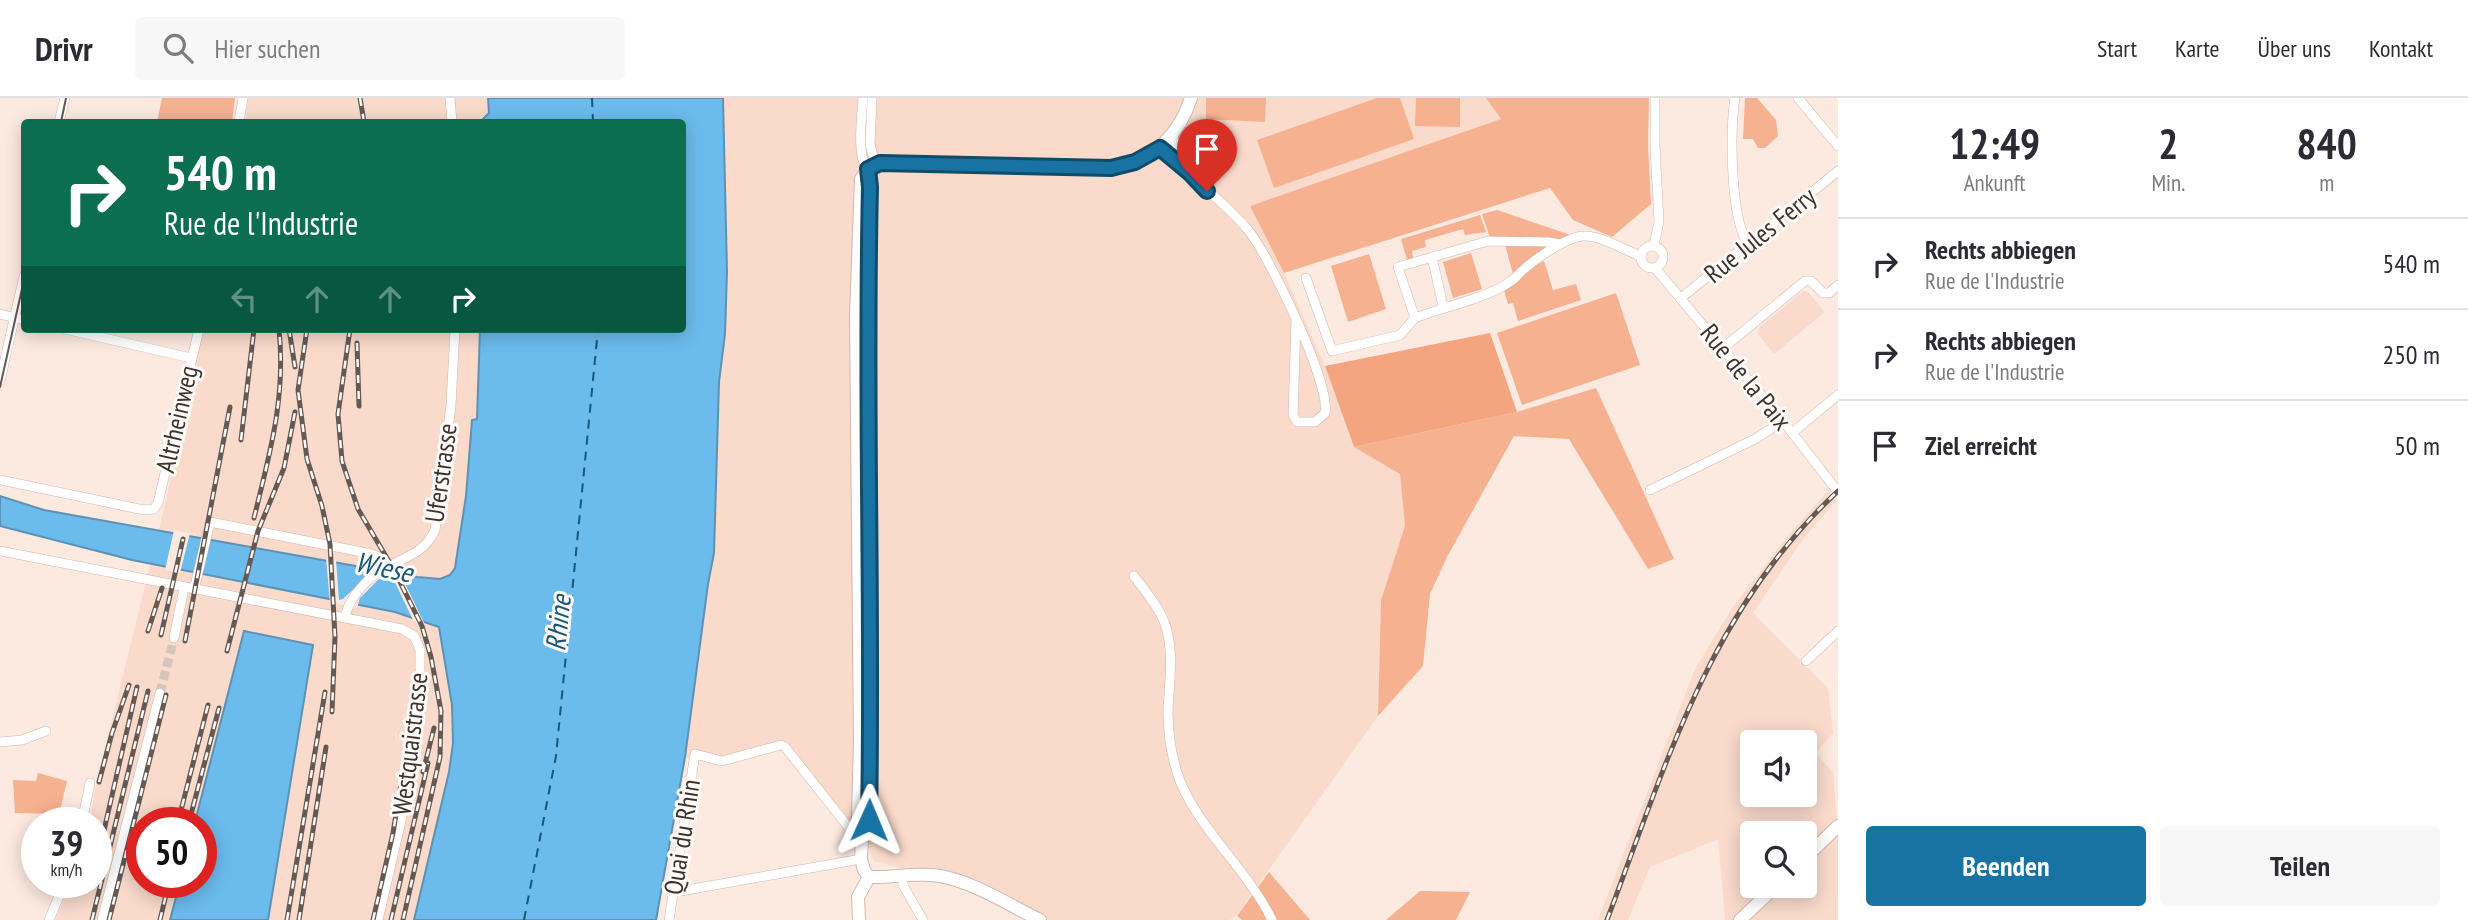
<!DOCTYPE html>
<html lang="de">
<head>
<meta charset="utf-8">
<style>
	body { margin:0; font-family:"PT Sans Narrow",sans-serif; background:#f7f7f7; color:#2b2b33; height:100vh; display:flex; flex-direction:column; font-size:26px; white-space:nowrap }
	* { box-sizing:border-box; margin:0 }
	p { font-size:23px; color:#7c7c81 }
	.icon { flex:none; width:38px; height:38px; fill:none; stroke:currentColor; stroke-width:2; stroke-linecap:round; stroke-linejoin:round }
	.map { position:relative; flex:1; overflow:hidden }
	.sheet { display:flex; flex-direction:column; background:#fff; width:630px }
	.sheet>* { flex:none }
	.hud { position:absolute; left:21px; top:21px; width:665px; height:214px; border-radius:7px; box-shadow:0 4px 18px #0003; background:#0b6e4f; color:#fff; overflow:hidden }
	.buttons { position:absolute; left:1740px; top:632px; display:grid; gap:14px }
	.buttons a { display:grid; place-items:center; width:77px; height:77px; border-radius:7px; background:#fff; box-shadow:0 4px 18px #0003; font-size:35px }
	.speed { position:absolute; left:21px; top:709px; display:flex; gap:14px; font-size:35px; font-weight:700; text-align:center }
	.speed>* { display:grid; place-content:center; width:91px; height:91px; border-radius:50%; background:#fff; box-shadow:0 4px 18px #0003; line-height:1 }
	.speed small { font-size:18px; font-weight:400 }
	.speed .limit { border:10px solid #d22; background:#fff; color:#111 }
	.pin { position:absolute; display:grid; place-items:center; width:60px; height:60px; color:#fff; margin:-72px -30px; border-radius:50% 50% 50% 0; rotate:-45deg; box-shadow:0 0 7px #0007 }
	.pin .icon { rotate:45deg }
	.me { position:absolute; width:77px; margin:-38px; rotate:1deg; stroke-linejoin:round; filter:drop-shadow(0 0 5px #0008) }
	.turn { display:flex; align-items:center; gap:24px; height:147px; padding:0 28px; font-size:32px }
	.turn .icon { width:91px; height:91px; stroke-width:2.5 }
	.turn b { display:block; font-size:49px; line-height:60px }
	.lanes { display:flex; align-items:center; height:66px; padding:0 28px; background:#0003; justify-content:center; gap:35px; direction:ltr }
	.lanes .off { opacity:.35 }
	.eta { display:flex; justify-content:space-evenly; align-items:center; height:119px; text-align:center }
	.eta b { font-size:42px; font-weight:700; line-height:49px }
	.action { display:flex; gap:14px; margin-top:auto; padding:14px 28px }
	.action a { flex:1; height:80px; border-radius:7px; background:#1973a2; color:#fff; font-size:28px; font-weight:700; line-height:80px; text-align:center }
	.action a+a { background:#f7f7f7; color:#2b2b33 }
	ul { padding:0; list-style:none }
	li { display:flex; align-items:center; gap:21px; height:91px; padding:0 28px; border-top:2px solid #e1e1e2 }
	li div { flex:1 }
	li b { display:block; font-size:26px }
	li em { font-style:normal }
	header { display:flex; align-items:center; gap:42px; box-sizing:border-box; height:98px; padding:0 35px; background:#fff; border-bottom:2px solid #e1e1e2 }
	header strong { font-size:33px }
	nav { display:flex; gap:38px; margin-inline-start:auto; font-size:24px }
	.search { width:490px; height:63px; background:#f7f7f7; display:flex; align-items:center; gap:18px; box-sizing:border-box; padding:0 24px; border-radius:7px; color:#7c7c81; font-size:26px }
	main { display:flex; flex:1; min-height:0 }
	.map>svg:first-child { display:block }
	.built { fill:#f9dacb; fill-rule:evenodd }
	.green { fill:#f6b191 }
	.forest { fill:#f4a580 }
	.water { fill:#6bbbed; stroke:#5d92b4; stroke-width:2 }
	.pier { fill:#fce9e0 }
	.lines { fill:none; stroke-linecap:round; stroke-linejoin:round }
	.ferry { stroke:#195678; stroke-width:2; stroke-dasharray:9 7; stroke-linecap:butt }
	.street-tunnel { stroke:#d6c5bc; stroke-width:9; stroke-dasharray:9 4.5; stroke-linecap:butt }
	.street-casing { stroke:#cfb8ae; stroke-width:10 }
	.secondary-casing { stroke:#cfb8ae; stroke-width:14 }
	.street { stroke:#fff; stroke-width:9 }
	.secondary { stroke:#fff; stroke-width:12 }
	.tram { stroke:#645953; stroke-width:2 }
	.rail-casing { stroke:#645953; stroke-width:5 }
	.rail { stroke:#fefaf7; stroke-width:2.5; stroke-dasharray:8; stroke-linecap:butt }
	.route-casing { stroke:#104b69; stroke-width:18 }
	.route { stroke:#1973a2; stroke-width:12 }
	.labels { text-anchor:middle; stroke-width:6; stroke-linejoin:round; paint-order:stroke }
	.street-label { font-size:26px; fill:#3c332e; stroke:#fefaf7 }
	.water-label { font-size:28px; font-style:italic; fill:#195678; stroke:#fefaf7 }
</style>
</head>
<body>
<header>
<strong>Drivr</strong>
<div class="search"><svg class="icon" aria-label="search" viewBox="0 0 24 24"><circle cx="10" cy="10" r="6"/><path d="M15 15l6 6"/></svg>Hier suchen</div>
<nav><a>Start</a><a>Karte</a><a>Über uns</a><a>Kontakt</a></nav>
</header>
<main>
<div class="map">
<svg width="1838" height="822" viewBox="0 0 1838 822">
	<rect width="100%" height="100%" fill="#fce9e0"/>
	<g class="built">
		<polygon points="248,0 488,0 489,16 480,24 245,24"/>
		<polygon points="723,0 1486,0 1501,21 1250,108 1284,175 1325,268 1354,349 1400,376 1405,428 1381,502 1378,618 1236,818 1230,822 1031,822 966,787 874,763 864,743 783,650 721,667 685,659 708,486 714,455 719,284 725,236 727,174"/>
		<polygon points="1803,193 1808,194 1825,214 1774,256 1758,236 1759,230"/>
		<path d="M203,231H480L477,313V322H472L466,398L456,464L439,529L452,607L453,645L449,674L415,822H55L72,784H96V724H90L96,687L163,415ZM142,724H201V784H142Z"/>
		<path d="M1828,393L1836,403L1802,442L1753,515L1828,590L1833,635L1816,655L1833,675L1838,733V822H1725L1718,741L1650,769L1628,822H1598L1695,571L1732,510L1791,434ZM1752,644H1804V696H1752ZM1752,735H1804V788H1752Z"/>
	</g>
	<g class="green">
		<polygon points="162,0 235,0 232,24 157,24"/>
		<polygon points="1206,0 1266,0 1265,24 1206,21"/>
		<polygon points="1377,0 1400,0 1414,41 1274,90 1257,42"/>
		<polygon points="1416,0 1460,0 1460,29 1415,28"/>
		<polygon points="1486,0 1649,0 1648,47 1651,106 1612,139 1573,122 1550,90 1284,175 1250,108 1501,21"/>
		<polygon points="1745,0 1757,0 1776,22 1778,38 1765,50 1758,50 1753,41 1743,41"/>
		<polygon points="1497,112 1568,136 1569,139 1567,142 1490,140 1482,116"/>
		<polygon points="1480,117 1486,134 1465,137 1463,131 1425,142 1426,149 1412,153 1413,160 1407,162 1401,141"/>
		<path d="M1505,147L1548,148C1542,158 1523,165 1513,176Z"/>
		<polygon points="1471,155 1482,191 1453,200 1443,164"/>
		<polygon points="1369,156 1386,211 1348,224 1331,168"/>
		<polygon points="1544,163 1553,192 1576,186 1581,202 1518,223 1513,205 1508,206 1504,192 1533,168"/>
		<polygon points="1616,195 1640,267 1522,307 1497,235"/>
		<polygon points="1596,290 1674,461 1648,471 1569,341 1514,338 1447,459 1430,496 1423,568 1378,618 1381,502 1405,428 1400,376 1354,349 1517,314"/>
		<polygon points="38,675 67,683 59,716 15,715 13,682 36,683"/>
		<polygon points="1269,774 1310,822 1242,822 1237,818"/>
		<polygon points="1420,793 1470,794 1456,822 1386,822"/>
	</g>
	<polygon class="forest" points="1490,235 1517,314 1354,349 1325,268"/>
	<g class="water">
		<polygon points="488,0 723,0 727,174 725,236 719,284 714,455 708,486 685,659 656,822 414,822 449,674 453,645 452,607 439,529 395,514 132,462 0,428 0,398 44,412 417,479 440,481 450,477 455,470 466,398 472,322 477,321 480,231 682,231 682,24 480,24 489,15"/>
		<polygon points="244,533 313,547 268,822 170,822 180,784 201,784 201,724 195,724"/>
	</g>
	<g class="pier">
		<polygon points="174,432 190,435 180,475 165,472"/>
		<polygon points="326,460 336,462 339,502 343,501 371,474 373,468 384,470 390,474 399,473 426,529 414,524 390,474 378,482 360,500 357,510 330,504"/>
	</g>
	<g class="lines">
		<g class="ferry">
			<polyline points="592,0 593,24"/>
			<polyline points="524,822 556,658 598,231"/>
		</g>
		<polyline class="street-tunnel" points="160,595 174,540"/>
		<g class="street-casing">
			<g id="street">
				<polyline points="450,0 452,24"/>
				<path d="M863,0C862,17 856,60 868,71"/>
				<polyline points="872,0 870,46 875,66"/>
				<path d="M1735,0C1730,33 1730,119 1748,146"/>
				<polyline points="1798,0 1838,48"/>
				<polyline points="59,24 65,0"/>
				<polyline points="239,24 243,0"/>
				<polyline points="1160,50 1190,75 1172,38"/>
				<path d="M1190,75C1209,95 1231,111 1248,132C1269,157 1331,286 1325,315L1315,324H1297L1293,317L1296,223"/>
				<path d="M1560,146L1548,144L1488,143L1398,169L1415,220C1445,208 1486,201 1511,183C1516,180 1519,175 1523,172C1535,161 1568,138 1584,138C1603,138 1623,152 1641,158"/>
				<polyline points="1654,147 1659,124 1655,48 1655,0"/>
				<circle cx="1652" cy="159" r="11"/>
				<polyline points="1432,159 1443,208"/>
				<polyline points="1655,170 1783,323 1835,390"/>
				<polyline points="1306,180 1332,253 1400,237 1415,220"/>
				<polyline points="1681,200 1838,73"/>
				<polyline points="0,216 24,222"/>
				<polyline points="65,231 191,260"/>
				<polyline points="1723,250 1805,183 1811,183 1823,195 1829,195 1838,187"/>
				<polyline points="0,283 24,178"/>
				<polyline points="1792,335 1838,297"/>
				<polyline points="0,382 144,412 154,411 158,405 199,231"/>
				<polyline points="1650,392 1755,341 1783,323"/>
				<polyline points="0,453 402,531 414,538 420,551 420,589 403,714 378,822"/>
				<path d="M1134,478C1145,493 1157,506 1164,523C1175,552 1169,584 1168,614C1168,637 1172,661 1180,683C1201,734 1248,772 1272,822"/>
				<polyline points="194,492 210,424 372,456 381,460 388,469"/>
				<path d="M345,519C349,499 369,478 387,469C408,458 425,454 435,432L451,307L455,231"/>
				<polyline points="174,540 184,490"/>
				<polyline points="1806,563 1838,533"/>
				<polyline points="0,644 22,642 46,633"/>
				<polyline points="82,724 90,685"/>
				<polyline points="901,778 904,789 923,822"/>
				<polyline points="674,792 681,793 861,761"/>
				<polyline points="49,822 65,784"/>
				<polyline points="102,822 160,595"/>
				<polyline points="669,822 695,656 722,663 781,647 785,649 853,735 862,739"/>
			</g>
		</g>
		<g class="secondary-casing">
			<g id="secondary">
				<polyline points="862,739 869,722 871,644 867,281 870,89 868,71"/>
				<polyline points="1804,761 1838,728"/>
				<path d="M869,779L864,772L861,761L862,739L858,721L860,644L856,217L861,81L870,68L879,65L1120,69C1156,59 1180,35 1191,0"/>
				<path d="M869,779C893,780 916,774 940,778C974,784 1009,807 1040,822"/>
				<polyline points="859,822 858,799 869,779"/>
				<polyline points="1740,822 1776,788"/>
			</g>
		</g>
		<use href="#street" class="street"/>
		<use href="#secondary" class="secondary"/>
		<g class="tram">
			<polyline points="61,24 66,0"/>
			<polyline points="0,289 24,182"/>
		</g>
		<g class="rail-casing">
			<g id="rail">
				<polyline points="360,0 364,24"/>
				<polyline points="289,231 295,269"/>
				<polyline points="307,231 298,292 307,361 322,408 330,446 335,539 332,614"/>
				<polyline points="350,231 338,316 342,363 358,411 394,472 422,528 431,559 441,613 440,659 403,822"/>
				<polyline points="357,245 359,308"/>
				<polyline points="241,342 254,231"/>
				<path d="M254,420C270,354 286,300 279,231"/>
				<polyline points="148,533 162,490"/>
				<polyline points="161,537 183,441"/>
				<polyline points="185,543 230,309"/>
				<polyline points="227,553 258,433 284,370 295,314"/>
				<polyline points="423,674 434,630"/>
				<polyline points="99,684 112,635 129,587"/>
				<polyline points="178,724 208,607"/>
				<polyline points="189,724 219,610"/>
				<polyline points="99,754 137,589"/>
				<polyline points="92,822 148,593"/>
				<polyline points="109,822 166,597"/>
				<polyline points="160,822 169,784"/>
				<polyline points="287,822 325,594"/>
				<polyline points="299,822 326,649"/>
				<polyline points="373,822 393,735 401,686"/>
				<polyline points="391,822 428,665"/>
				<path d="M1607,822C1667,664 1710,512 1838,393"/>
			</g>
		</g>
		<use href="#rail" class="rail"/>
	</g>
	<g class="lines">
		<g class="route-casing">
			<path id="route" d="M869,722C873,511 865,300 870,89L868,71L880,65L1111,70L1135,64L1160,50L1190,75L1207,93"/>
		</g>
		<use href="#route" class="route"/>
	</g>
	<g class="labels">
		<g class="street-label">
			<text transform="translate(1760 137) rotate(-39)" y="9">Rue Jules Ferry</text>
			<text transform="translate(1746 279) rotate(51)" y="9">Rue de la Paix</text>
			<text transform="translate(177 321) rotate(-77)" y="9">Altrheinweg</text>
			<text transform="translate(441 375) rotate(-82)" y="9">Uferstrasse</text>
			<text transform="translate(410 646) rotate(-83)" y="9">Westquaistrasse</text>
			<text transform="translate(682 739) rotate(-81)" y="9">Quai du Rhin</text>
		</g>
		<g class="water-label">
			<text transform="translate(384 469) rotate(12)" y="10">Wiese</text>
			<text transform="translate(558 525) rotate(-84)" y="10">Rhine</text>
		</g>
	</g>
</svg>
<div class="buttons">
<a><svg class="icon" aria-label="sound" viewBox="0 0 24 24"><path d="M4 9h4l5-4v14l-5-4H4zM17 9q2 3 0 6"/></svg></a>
<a><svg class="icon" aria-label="search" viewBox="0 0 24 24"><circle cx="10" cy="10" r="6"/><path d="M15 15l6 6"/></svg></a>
</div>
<div class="speed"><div>39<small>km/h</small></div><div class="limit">50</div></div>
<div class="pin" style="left:1207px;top:93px;background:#d93025"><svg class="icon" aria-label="arrive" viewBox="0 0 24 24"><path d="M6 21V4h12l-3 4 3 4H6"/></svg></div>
<svg class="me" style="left:869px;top:722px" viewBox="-20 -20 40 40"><path d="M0-17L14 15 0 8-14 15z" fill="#1973a2" stroke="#fff" stroke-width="4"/></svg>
<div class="hud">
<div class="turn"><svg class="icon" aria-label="right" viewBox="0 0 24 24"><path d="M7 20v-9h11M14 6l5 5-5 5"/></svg><div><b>540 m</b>Rue de l'Industrie</div></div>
<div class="lanes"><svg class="icon off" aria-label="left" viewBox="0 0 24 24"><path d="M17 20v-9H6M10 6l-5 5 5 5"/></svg><svg class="icon off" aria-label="ahead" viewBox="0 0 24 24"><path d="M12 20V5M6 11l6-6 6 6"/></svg><svg class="icon off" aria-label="ahead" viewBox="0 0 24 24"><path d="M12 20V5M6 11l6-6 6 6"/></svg><svg class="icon" aria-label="right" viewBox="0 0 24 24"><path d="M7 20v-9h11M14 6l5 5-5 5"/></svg></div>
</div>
</div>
<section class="sheet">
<div class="eta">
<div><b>12:49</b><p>Ankunft</p></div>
<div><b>2</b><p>Min.</p></div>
<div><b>840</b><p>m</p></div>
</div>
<ul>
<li><svg class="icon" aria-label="right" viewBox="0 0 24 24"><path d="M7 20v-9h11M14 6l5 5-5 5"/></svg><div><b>Rechts abbiegen</b><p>Rue de l'Industrie</p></div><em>540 m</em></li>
<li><svg class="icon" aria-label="right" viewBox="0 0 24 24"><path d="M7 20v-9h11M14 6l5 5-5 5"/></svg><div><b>Rechts abbiegen</b><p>Rue de l'Industrie</p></div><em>250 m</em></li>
<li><svg class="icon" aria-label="arrive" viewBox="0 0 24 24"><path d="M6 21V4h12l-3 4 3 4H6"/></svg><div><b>Ziel erreicht</b></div><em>50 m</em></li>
</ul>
<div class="action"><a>Beenden</a><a>Teilen</a></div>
</section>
</main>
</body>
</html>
